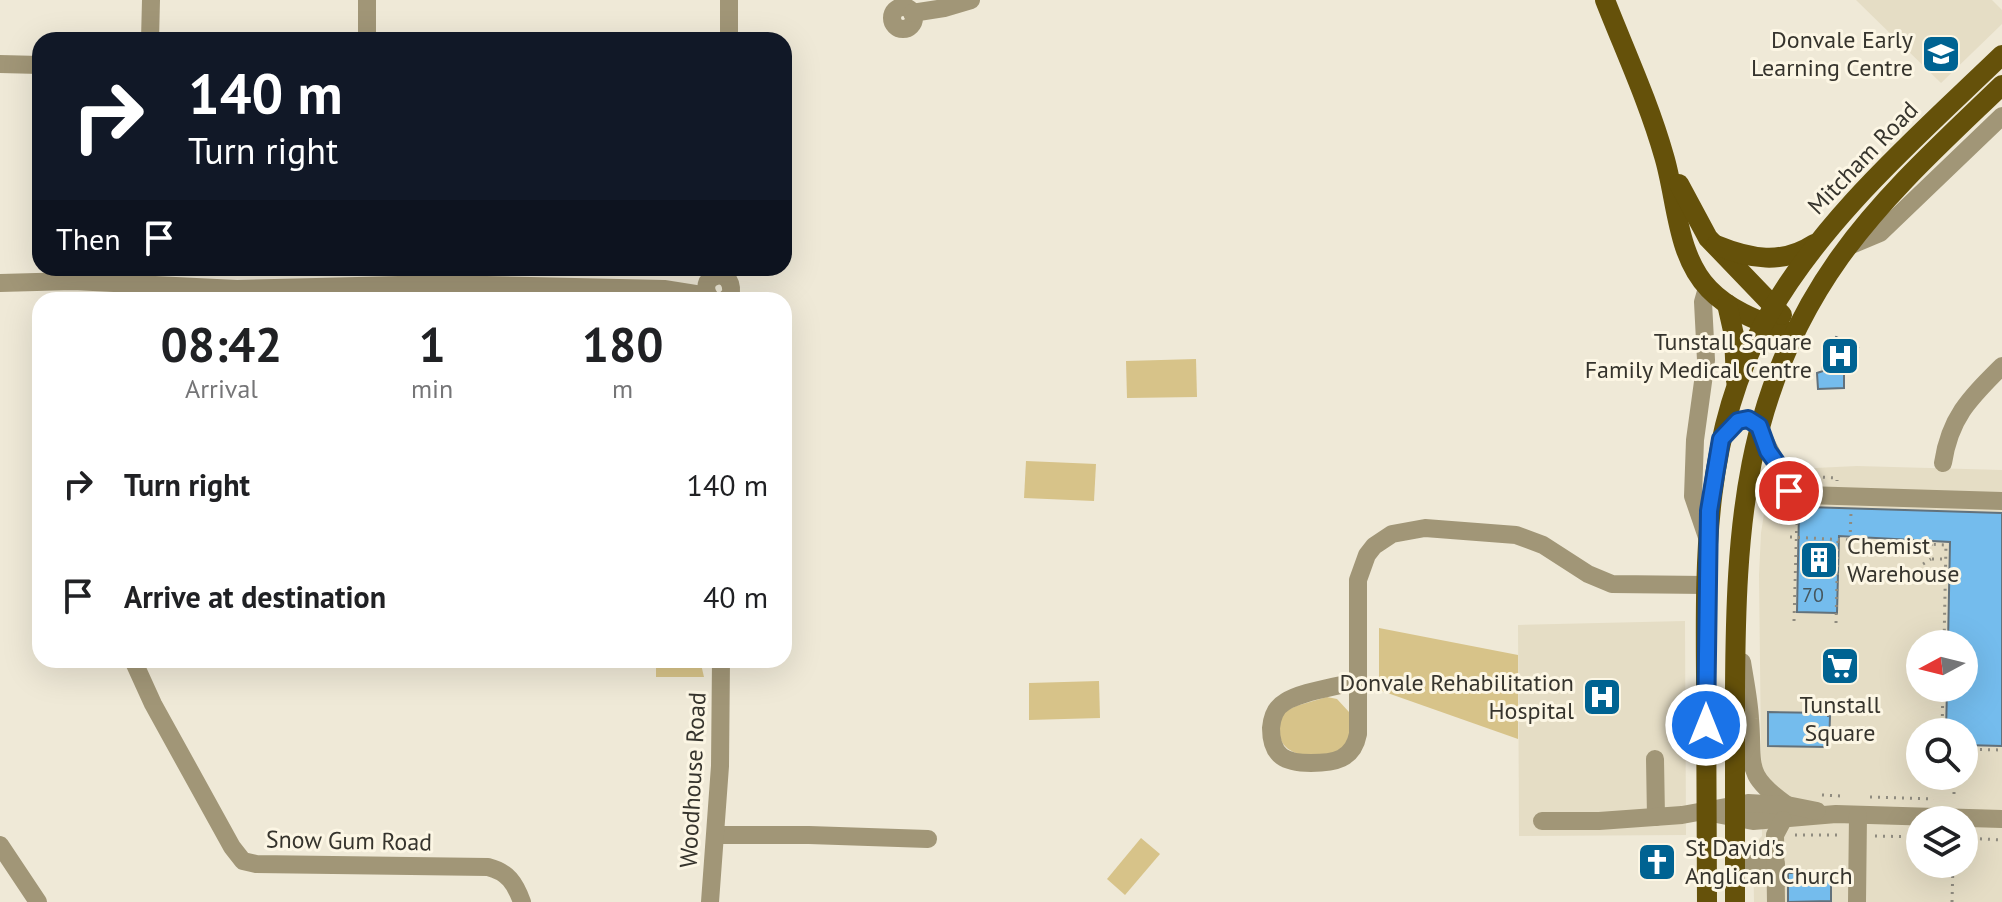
<!DOCTYPE html>
<html lang="en">
<head>
<meta charset="utf-8">
<style>
	body { margin:0; font-family:"PT Sans",sans-serif; background:#f2f2f2; color:#202124; height:100vh; display:flex; flex-direction:column; font-size:30px; white-space:nowrap }
	* { box-sizing:border-box; margin:0 }
	p { font-size:26px; color:#757577 }
	.icon { flex:none; width:44px; height:44px; fill:none; stroke:currentColor; stroke-width:2; stroke-linecap:round; stroke-linejoin:round }
	.map { position:relative; flex:1; overflow:hidden }
	.panel { position:absolute; left:32px; top:292px; width:760px; height:376px; display:flex; flex-direction:column; background:#fff; border-radius:24px; box-shadow:0 8px 32px #0002 }
	.panel>* { flex:none }
	.top-card { position:absolute; left:32px; top:32px; width:760px; height:244px; border-radius:24px; box-shadow:0 8px 32px #0002; background:#111827; color:#fff; overflow:hidden }
	.needle { width:52px; rotate:263deg }
	.fabs { position:absolute; left:1906px; top:630px; display:grid; gap:16px }
	.fabs a { display:grid; place-items:center; width:72px; height:72px; border-radius:50%; background:#fff; box-shadow:0 8px 32px #0002; font-size:40px }
	.pin { position:absolute; display:grid; place-items:center; width:68px; height:68px; color:#fff; margin:-34px; border:4px solid #fff; border-radius:50%; box-shadow:0 2px 8px #0007 }
	.me { position:absolute; width:88px; margin:-44px; rotate:0deg; stroke-linejoin:round; filter:drop-shadow(0 0 6px #0008) }
	.turn { display:flex; align-items:center; gap:28px; height:168px; padding:0 24px; font-size:36px }
	.turn .icon { width:104px; height:104px; stroke-width:2.5 }
	.turn b { display:block; font-size:56px; line-height:68px }
	.then { display:flex; align-items:center; height:76px; padding:0 24px; background:#0003; gap:16px; font-size:30px }
	.eta { display:flex; justify-content:space-evenly; align-items:center; height:136px; text-align:center }
	.eta b { font-size:48px; font-weight:600; line-height:56px }
	ul { padding:0; list-style:none }
	li { display:flex; align-items:center; gap:24px; height:112px; padding:0 24px }
	li div { flex:1 }
	li b { display:block; font-size:30px }
	li em { font-style:normal }
	.map>svg:first-child { display:block }
	.built { fill:#e5ddc5; fill-rule:evenodd }
	.park { fill:#d7c389 }
	.building { fill:#74bced; stroke:#62717b; stroke-width:2 }
	.lines { fill:none; stroke-linecap:round; stroke-linejoin:round }
	.path { stroke:#8f8b7f; stroke-width:3; stroke-dasharray:2 6; stroke-linecap:butt }
	.minor { stroke:#a19677; stroke-width:18 }
	.major { stroke:#65510a; stroke-width:20 }
	.route-casing { stroke:#114b97; stroke-width:20 }
	.route { stroke:#1a73e8; stroke-width:14 }
	.labels { text-anchor:middle; stroke-width:6; stroke-linejoin:round; paint-order:stroke }
	.number-label { font-size:20px; fill:#46565d }
	.poi-label { font-size:24px; fill:#36342d; stroke:#fcf6e4; text-anchor:end }
	.street-label { font-size:24px; fill:#36342d; stroke:#fcf6e4 }
</style>
</head>
<body>
<div class="map">
<svg width="2002" height="902" viewBox="0 0 2002 902">
	<rect width="100%" height="100%" fill="#efe9d7"/>
	<g class="built">
		<polygon points="1856,0 1992,0 2002,10 2002,24 1941,83"/>
		<path d="M1857,466L2002,470V902H1754L1753,845L1762,836L1759,575L1761,533L1771,470ZM1920,644H1964V688H1920ZM1920,732H1964V776H1920ZM1920,820H1964V864H1920Z"/>
		<polygon points="1685,621 1686,835 1519,836 1518,625"/>
	</g>
	<g class="park">
		<polygon points="1196,359 1197,397 1127,398 1126,361"/>
		<polygon points="1026,461 1096,464 1094,501 1024,498"/>
		<polygon points="1379,628 1518,655 1518,739 1379,690"/>
		<polygon points="656,660 700,660 704,677 656,677"/>
		<polygon points="1099,681 1100,718 1029,720 1029,683"/>
		<path d="M1327,697L1337,699L1349,712C1350,721 1352,736 1346,744C1331,765 1260,762 1284,712L1296,706Z"/>
		<polygon points="1141,838 1160,854 1125,895 1107,879"/>
	</g>
	<g class="building">
		<polygon points="1836,337 1858,348 1844,372 1844,388 1818,389 1817,373 1823,371 1822,363"/>
		<polygon points="1807,507 2002,513 2002,746 1964,745 1964,732 1946,732 1947,688 1964,688 1964,644 1948,644 1950,542 1839,536 1837,613 1797,612 1799,510"/>
		<polygon points="1768,712 1828,713 1828,716 1830,716 1829,747 1768,746"/>
		<polygon points="1788,873 1802,873 1802,877 1831,876 1831,901 1788,902"/>
	</g>
	<g class="lines">
		<g class="path">
			<polyline points="1799,476 1837,478 1837,481"/>
			<polyline points="1790,537 1946,545 1944,644"/>
			<polyline points="1850,540 1851,512"/>
			<polyline points="1931,544 1931,559 1946,559"/>
			<polyline points="1923,564 1931,559"/>
			<polyline points="1794,621 1797,515"/>
			<polyline points="1836,623 1838,540"/>
			<polyline points="1942,732 1943,688"/>
			<polyline points="1964,749 2002,750"/>
			<polyline points="1954,776 1954,800"/>
			<polyline points="1822,795 1842,796"/>
			<polyline points="1870,797 1934,799"/>
			<polyline points="1795,835 1843,835"/>
			<polyline points="1875,836 1920,837"/>
			<polyline points="1964,838 2002,840"/>
			<polyline points="1952,902 1953,864"/>
		</g>
		<g class="minor">
			<polyline points="729,0 729,40"/>
			<circle cx="903" cy="18" r="11"/>
			<polyline points="912,13 944,8 971,0"/>
			<polyline points="150,40 151,0"/>
			<polyline points="367,40 367,0"/>
			<polyline points="0,64 40,65"/>
			<polyline points="1849,246 1880,233 2002,116"/>
			<polyline points="0,283 73,281 237,289 440,284 664,289 708,296"/>
			<path d="M712,300C691,277 734,262 731,294L725,300"/>
			<path d="M1759,426C1768,453 1786,472 1790,500L1805,495L2002,501"/>
			<path d="M1943,463C1950,417 1970,398 2002,366"/>
			<polyline points="1707,537 1693,496 1695,440 1706,360 1703,302 1707,288"/>
			<path d="M133,660L153,704L232,847L243,861L256,864L488,867C508,872 515,883 522,902"/>
			<path d="M1742,662C1745,681 1749,700 1750,719C1754,766 1743,774 1787,805"/>
			<path d="M1357,681C1337,687 1302,691 1285,702C1276,707 1272,717 1271,728C1271,757 1286,763 1311,763C1334,763 1353,760 1358,734V580L1367,555L1374,546L1392,534L1425,528L1516,535L1543,545L1588,574L1612,584L1706,585"/>
			<polyline points="1655,759 1656,817"/>
			<polyline points="1706,812 1753,821 1836,814 2002,819"/>
			<polyline points="1542,821 1599,821 1682,815 1748,803 1787,805 1817,811"/>
			<polyline points="716,835 809,835 928,839"/>
			<polyline points="0,845 38,902"/>
			<polyline points="1735,864 1776,864"/>
			<polyline points="710,902 720,766 721,660"/>
			<polyline points="1776,902 1775,835 1783,820"/>
			<polyline points="1857,902 1858,815"/>
		</g>
		<g class="major">
			<path d="M1605,0C1625,51 1649,103 1664,156C1677,199 1676,255 1709,289C1732,313 1765,323 1795,335"/>
			<polyline points="1679,184 1708,238 1782,315"/>
			<path d="M1716,245C1750,259 1782,265 1814,244"/>
			<polyline points="1727,304 1734,335 1736,381"/>
			<path d="M1707,902C1707,826 1706,749 1706,673C1705,554 1705,433 1763,325C1819,221 1918,136 2002,55"/>
			<path d="M1735,902C1735,831 1735,761 1735,690C1736,529 1743,393 1840,257C1886,193 1945,140 2002,85"/>
		</g>
	</g>
	<g class="lines">
		<g class="route-casing">
			<polyline id="route" points="1706,725 1709,511 1721,439 1738,421 1748,419 1759,426 1768,451 1783,472 1789,491"/>
		</g>
		<use href="#route" class="route"/>
	</g>
	<defs>
		<g id="school-square" transform="scale(2)"><rect x="-9" y="-9" width="18" height="18" rx="4" fill="#006392" stroke="#fcf6e4"/><path d="M0-5L7-2L0 1L-7-2ZM-4 1L0 2.5L4 1V4Q0 6-4 4Z" fill="#fff"/></g>
		<g id="hospital-square" transform="scale(2)"><rect x="-9" y="-9" width="18" height="18" rx="4" fill="#006392" stroke="#fcf6e4"/><path d="M-5-5h3v3.5h4V-5h3V5h-3V1.5h-4V5h-3Z" fill="#fff"/></g>
		<g id="building-square" transform="scale(2)"><rect x="-9" y="-9" width="18" height="18" rx="4" fill="#006392" stroke="#fcf6e4"/><path d="M-4-6H4V6H1V3H-1V6H-4ZM-2.5-4.3h1.7v1.8h-1.7ZM.8-4.3h1.7v1.8H.8ZM-2.5-1h1.7V.8h-1.7ZM.8-1h1.7V.8H.8Z" fill="#fff"/></g>
		<g id="supermarket-square" transform="scale(2)"><rect x="-9" y="-9" width="18" height="18" rx="4" fill="#006392" stroke="#fcf6e4"/><path d="M-6-5.5h2.5l.6 2H6L4.5 2H-2.5L-4.4-4H-6ZM-1.5 3.2a1.3 1.3 0 1 0 .1 0ZM3 3.2a1.3 1.3 0 1 0 .1 0Z" fill="#fff"/></g>
		<g id="church-square" transform="scale(2)"><rect x="-9" y="-9" width="18" height="18" rx="4" fill="#006392" stroke="#fcf6e4"/><path d="M-1.2-6h2.4v3.5h3.3v2.4h-3.3V6h-2.4V-.1h-3.3v-2.4h3.3Z" fill="#fff"/></g>
	</defs>
	<g fill-rule="evenodd">
		<use href="#school-square" x="1941" y="54"/>
		<use href="#hospital-square" x="1840" y="356"/>
		<use href="#building-square" x="1819" y="560"/>
		<use href="#supermarket-square" x="1840" y="666"/>
		<use href="#hospital-square" x="1602" y="697"/>
		<use href="#church-square" x="1657" y="862"/>
	</g>
	<g class="labels">
		<g class="number-label">
			<text x="1813" y="602">70</text>
		</g>
		<g class="poi-label">
			<text x="1913" y="48">Donvale Early<tspan x="1913" dy="28">Learning Centre</tspan></text>
			<text x="1812" y="350">Tunstall Square<tspan x="1812" dy="28">Family Medical Centre</tspan></text>
			<text x="1847" y="554" text-anchor="start">Chemist<tspan x="1847" dy="28">Warehouse</tspan></text>
			<text x="1574" y="691">Donvale Rehabilitation<tspan x="1574" dy="28">Hospital</tspan></text>
			<text x="1840" y="713" text-anchor="middle">Tunstall<tspan x="1840" dy="28">Square</tspan></text>
			<text x="1685" y="856" text-anchor="start">St David's<tspan x="1685" dy="28">Anglican Church</tspan></text>
		</g>
		<g class="street-label">
			<text transform="translate(1863 158) rotate(-46)" y="8">Mitcham Road</text>
			<text transform="translate(693 780) rotate(-87)" y="8">Woodhouse Road</text>
			<text transform="translate(349 841) rotate(1)" y="8">Snow Gum Road</text>
		</g>
	</g>
</svg>
<div class="fabs">
<a><svg class="needle" viewBox="-14 -14 28 28"><path d="M0-13l5 13h-10z" fill="#e53935"/><path d="M0 13l5-13h-10z" fill="#757577"/></svg></a>
<a><svg class="icon" aria-label="search" viewBox="0 0 24 24"><circle cx="10" cy="10" r="6"/><path d="M15 15l6 6"/></svg></a>
<a><svg class="icon" aria-label="layers" viewBox="0 0 24 24"><path d="M12 4l9 5-9 5-9-5zM3 14l9 5 9-5"/></svg></a>
</div>
<div class="pin" style="left:1789px;top:491px;background:#d93025"><svg class="icon" aria-label="arrive" viewBox="0 0 24 24"><path d="M6 21V4h12l-3 4 3 4H6"/></svg></div>
<svg class="me" style="left:1706px;top:725px" viewBox="-20 -20 40 40"><circle r="17" fill="#1a73e8" stroke="#fff" stroke-width="3"/><path d="M0-11L8 9 0 5-8 9z" fill="#fff"/></svg>
<div class="top-card">
<div class="turn"><svg class="icon" aria-label="right" viewBox="0 0 24 24"><path d="M7 20v-9h11M14 6l5 5-5 5"/></svg><div><b>140 m</b>Turn right</div></div>
<div class="then">Then<svg class="icon" aria-label="arrive" viewBox="0 0 24 24"><path d="M6 21V4h12l-3 4 3 4H6"/></svg></div>
</div>
<section class="panel">
<div class="eta">
<div><b>08:42</b><p>Arrival</p></div>
<div><b>1</b><p>min</p></div>
<div><b>180</b><p>m</p></div>
</div>
<ul>
<li><svg class="icon" aria-label="right" viewBox="0 0 24 24"><path d="M7 20v-9h11M14 6l5 5-5 5"/></svg><div><b>Turn right</b></div><em>140 m</em></li>
<li><svg class="icon" aria-label="arrive" viewBox="0 0 24 24"><path d="M6 21V4h12l-3 4 3 4H6"/></svg><div><b>Arrive at destination</b></div><em>40 m</em></li>
</ul>
</section>
</div>
</body>
</html>
